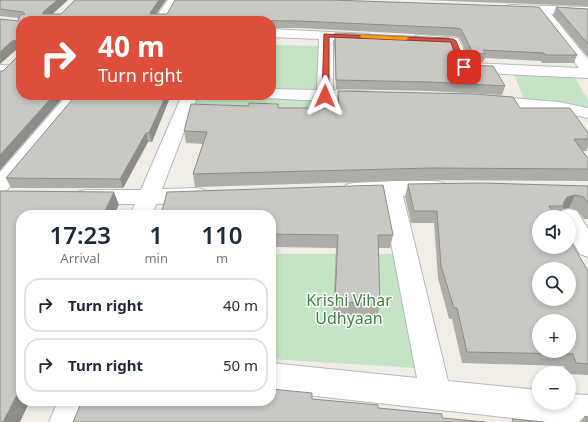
<!DOCTYPE html>
<html lang="en">
<head>
<meta charset="utf-8">
<style>
	body { margin:0; font-family:"Noto Sans",sans-serif; background:#f6f6f7; color:#1f2937; height:100vh; display:flex; flex-direction:column; font-size:15px; white-space:nowrap }
	* { box-sizing:border-box; margin:0 }
	p { font-size:13px; color:#747a83 }
	.icon { flex:none; width:22px; height:22px; fill:none; stroke:currentColor; stroke-width:2; stroke-linecap:round; stroke-linejoin:round }
	.map { position:relative; flex:1; overflow:hidden }
	.panel { position:absolute; left:16px; top:210px; width:260px; height:196px; display:flex; flex-direction:column; background:#fff; border-radius:16px; box-shadow:0 2px 6px #0003 }
	.panel>* { flex:none }
	.guide { position:absolute; left:16px; top:16px; width:260px; height:84px; border-radius:16px; box-shadow:0 2px 6px #0003; background:#dd4e3d; color:#fff; overflow:hidden }
	.controls { position:absolute; left:532px; top:210px; display:grid; gap:8px }
	.controls a { display:grid; place-items:center; width:44px; height:44px; border-radius:50%; background:#fff; box-shadow:0 2px 6px #0003; font-size:20px }
	.pin { position:absolute; display:grid; place-items:center; width:34px; height:34px; color:#fff; margin:-17px; border-radius:8px; box-shadow:0 2px 6px #0006 }
	.me { position:absolute; width:44px; margin:-22px; rotate:1deg; stroke-linejoin:round; filter:drop-shadow(0 0 3px #0008) }
	.turn { display:flex; align-items:center; gap:14px; height:84px; padding:0 16px; font-size:18px }
	.turn .icon { width:52px; height:52px; stroke-width:2.5 }
	.turn b { display:block; font-size:28px; line-height:34px }
	.eta { display:flex; justify-content:space-evenly; align-items:center; height:68px; text-align:center }
	.eta b { font-size:24px; font-weight:600; line-height:28px }
	ul { padding:0; list-style:none }
	li { display:flex; align-items:center; gap:12px; height:54px; margin:0 8px 6px; padding:0 8px; border:2px solid #e0e1e3; border-radius:16px }
	li div { flex:1 }
	li b { display:block; font-size:15px }
	li em { font-style:normal }
	.map>svg:first-child { display:block }
	.green { fill:#c4e4c5 }
	.lines { fill:none; stroke-linecap:round; stroke-linejoin:round }
	.minor-casing { stroke:#b6b8bb; stroke-width:2 }
	.minor { fill:#fff; fill-rule:evenodd }
	.wall { fill:#aeaca7 }
	.shaded-wall { fill:#8d8c88 }
	.building { fill:#cac8c2; stroke:#8d8c88; fill-rule:evenodd }
	.route { fill:#dd4e3d; stroke:#903328 }
	.slow { fill:#f59e0b }
	.labels { text-anchor:middle; stroke-width:3; stroke-linejoin:round; paint-order:stroke }
	.near-park-label { font-size:16px; fill:#3c8542; stroke:#fff }
</style>
</head>
<body>
<div class="map">
<svg width="588" height="422" viewBox="0 0 588 422">
	<rect width="100%" height="100%" fill="#efede6"/>
	<g class="green">
		<polygon points="271,45 322,46 322,109 195,106 198,95 271,95"/>
		<polygon points="512,70 572,73 588,100 588,114 529,111"/>
		<polygon points="271,254 396,254 416,368 271,359"/>
	</g>
	<g class="lines">
		<g class="minor-casing">
			<g id="minor">
				<polygon points="168,0 180,0 167,21 153,21"/>
				<polygon points="511,5 588,7 588,15 551,14 588,59 588,78 464,72 459,70 456,67 448,45 415,42 413,39 415,36 420,35 458,38 470,63 579,68 537,13 507,12 505,9 507,6"/>
				<polygon points="271,29 369,34 371,37 369,40 364,41 333,40 333,90 374,92 376,96 374,100 368,101 325,101 265,98 263,95 271,95 271,89 317,90 319,39 271,37"/>
				<polygon points="0,65 21,66 21,76 0,75"/>
				<polygon points="67,95 84,95 7,190 0,192 0,172"/>
				<polygon points="182,95 198,95 162,189 197,188 205,190 208,195 205,200 197,202 156,204 152,215 130,215 135,204 85,204 77,202 74,197 77,192 85,190 141,190"/>
				<polygon points="488,96 559,102 588,108 588,118 559,112 482,105 480,101 482,97"/>
				<polygon points="391,181 437,181 444,183 447,188 444,193 437,195 403,196 448,381 539,390 539,403 569,403 569,394 588,395 588,422 548,422 271,391 271,363 417,378 382,196 353,197 346,195 342,190 346,185 353,183"/>
				<polygon points="569,209 577,211 588,229 588,257 580,254 569,236 569,217 558,217 561,211"/>
				<polygon points="58,401 89,401 81,422 49,422"/>
			</g>
		</g>
		<use href="#minor" class="minor"/>
	</g>
	<g class="wall">
		<polygon points="0,0 52,14 61,14 75,0 166,0 156,14 167,14 331,0 577,55 574,63 542,63 541,61 485,58 483,62 471,62 459,37 453,36 299,28 271,28 271,21 21,21 21,95 65,95 0,170 3,71 19,55 19,49 16,50 18,18 0,16"/>
		<polygon points="425,0 588,0 588,6"/>
		<polygon points="556,7 588,9 588,57 553,15"/>
		<polygon points="335,33 457,59 460,62 505,86 502,95 429,91 336,89 334,42"/>
		<polygon points="338,91 520,108 588,133 588,147 586,151 583,151 588,159 588,181 428,180 195,187 193,174 203,144 186,143 184,131 249,106 278,108 338,108 337,102"/>
		<polygon points="171,95 152,142 148,142 123,188 11,188 6,178"/>
		<polygon points="408,184 588,186 588,219 584,219 577,210 569,208 562,209 558,217 539,217 588,271 588,375 569,374 569,373 567,373 564,366 462,363 452,319 449,319 438,278 434,223 411,223 405,196"/>
		<polygon points="271,215 393,235 390,248 378,248 380,305 377,317 333,314 336,248 271,247"/>
		<polygon points="585,416 588,422 579,422"/>
	</g>
	<g class="shaded-wall">
		<polygon points="57,0 68,0 46,20 43,14 43,12"/>
		<polygon points="159,0 166,0 152,20 150,13"/>
		<polygon points="17,40 21,49 16,50 0,64 0,52 12,41"/>
		<polygon points="54,95 65,95 0,170 0,155"/>
		<polygon points="166,95 171,95 152,142 149,133"/>
		<polygon points="146,133 148,142 123,188 120,179"/>
		<polygon points="114,192 119,205 114,215 103,215"/>
		<polygon points="575,195 569,208 562,209 564,206 562,206 567,197"/>
		<polygon points="21,387 21,401 30,401 20,422 3,422"/>
	</g>
	<g class="building">
		<polygon points="0,0 57,0 43,12 43,14 61,14 75,0 159,0 150,13 150,14 167,14 175,0 331,0 539,7 577,55 545,55 544,53 483,50 486,54 473,53 461,29 455,28 299,21 212,20 211,21 21,21 21,95 54,95 0,155 0,71 3,71 19,55 19,42 17,40 12,41 0,52 0,19 18,21 20,15 25,14 23,12 0,9"/>
		<polygon points="556,7 588,9 588,44"/>
		<polygon points="335,33 449,38 457,59 460,62 466,65 493,66 505,86 431,82 336,80"/>
		<polygon points="338,91 474,94 513,97 520,108 570,108 588,133 588,139 574,139 588,159 588,169 431,168 193,174 207,132 184,131 191,104 249,106 249,103 278,104 278,108 339,108"/>
		<polygon points="76,95 166,95 149,133 146,133 120,179 6,178"/>
		<path d="M482,183L588,186V203L584,197L575,195L567,197L563,204L564,206H549L556,217H539V247H569V239L588,271V364L576,363L573,354L467,352L457,308H454L441,266L437,211H414L408,184ZM539,269H569V299H539ZM539,321H569V351H539Z"/>
		<polygon points="383,185 393,235 378,235 380,305 335,301 338,235 271,234 271,215 161,215 167,192"/>
		<polygon points="0,191 114,192 103,215 21,215 21,387 3,422 0,422"/>
		<polygon points="271,389 312,393 312,399 378,405 378,408 442,414 442,418 485,422 73,422 82,401 271,401"/>
		<polygon points="585,416 588,417 588,422 587,422"/>
		<polygon points="512,419 543,422 513,422"/>
	</g>
	<polygon class="route" points="324,34 453,39 456,41 467,67 464,69 460,67 451,42 329,37 329,96 325,98 322,96"/>
	<polygon class="slow" points="361,35 406,37 409,38 406,40 363,38 360,37"/>
	<g class="labels">
		<g class="near-park-label">
			<text x="349" y="306">Krishi Vihar<tspan x="349" dy="18">Udhyaan</tspan></text>
		</g>
	</g>
</svg>
<div class="controls">
<a><svg class="icon" aria-label="sound" viewBox="0 0 24 24"><path d="M4 9h4l5-4v14l-5-4H4zM17 9q2 3 0 6"/></svg></a>
<a><svg class="icon" aria-label="search" viewBox="0 0 24 24"><circle cx="10" cy="10" r="6"/><path d="M15 15l6 6"/></svg></a>
<a>+</a>
<a>−</a>
</div>
<div class="pin" style="left:464px;top:67px;background:#d93025"><svg class="icon" aria-label="arrive" viewBox="0 0 24 24"><path d="M6 21V4h12l-3 4 3 4H6"/></svg></div>
<svg class="me" style="left:325px;top:96px" viewBox="-20 -20 40 40"><path d="M0-17L14 15 0 8-14 15z" fill="#dd4e3d" stroke="#fff" stroke-width="4"/></svg>
<div class="guide">
<div class="turn"><svg class="icon" aria-label="right" viewBox="0 0 24 24"><path d="M7 20v-9h11M14 6l5 5-5 5"/></svg><div><b>40 m</b>Turn right</div></div>
</div>
<section class="panel">
<div class="eta">
<div><b>17:23</b><p>Arrival</p></div>
<div><b>1</b><p>min</p></div>
<div><b>110</b><p>m</p></div>
</div>
<ul>
<li><svg class="icon" aria-label="right" viewBox="0 0 24 24"><path d="M7 20v-9h11M14 6l5 5-5 5"/></svg><div><b>Turn right</b></div><em>40 m</em></li>
<li><svg class="icon" aria-label="right" viewBox="0 0 24 24"><path d="M7 20v-9h11M14 6l5 5-5 5"/></svg><div><b>Turn right</b></div><em>50 m</em></li>
</ul>
</section>
</div>
</body>
</html>
